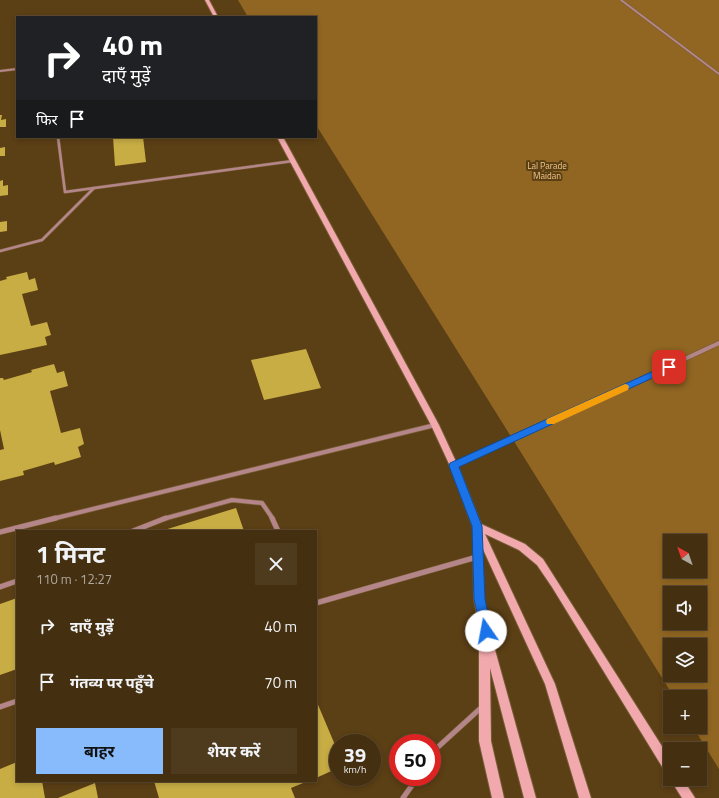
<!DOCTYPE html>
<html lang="hi">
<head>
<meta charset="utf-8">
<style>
	body { margin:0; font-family:"Titillium Web","Noto Sans Devanagari",sans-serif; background:#4e3b1e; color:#f1f3f6; height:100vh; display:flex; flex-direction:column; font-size:15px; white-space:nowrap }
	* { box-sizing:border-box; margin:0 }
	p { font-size:13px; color:#afa99f }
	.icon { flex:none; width:22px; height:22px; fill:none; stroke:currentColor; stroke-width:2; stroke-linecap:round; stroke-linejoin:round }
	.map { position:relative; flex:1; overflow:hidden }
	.side { position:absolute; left:16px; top:530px; width:301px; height:252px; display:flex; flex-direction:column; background:#442f10; border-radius:0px; box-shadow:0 2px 6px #0003,0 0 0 1px #5c4a30 }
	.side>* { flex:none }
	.guide { position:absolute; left:16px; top:16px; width:301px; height:122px; border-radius:0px; box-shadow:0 2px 6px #0003,0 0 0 1px #5c4a30; background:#202124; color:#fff; overflow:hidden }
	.needle { width:26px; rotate:320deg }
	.fabs { position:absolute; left:663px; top:534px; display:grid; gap:8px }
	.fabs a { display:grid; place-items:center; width:44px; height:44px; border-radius:0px; background:#442f10; box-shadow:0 2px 6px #0003,0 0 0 1px #5c4a30; font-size:20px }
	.speed { position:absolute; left:329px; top:734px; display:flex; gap:8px; font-size:20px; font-weight:700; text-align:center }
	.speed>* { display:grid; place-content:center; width:52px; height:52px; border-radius:50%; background:#442f10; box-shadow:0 2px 6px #0003,0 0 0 1px #5c4a30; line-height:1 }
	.speed small { font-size:10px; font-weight:400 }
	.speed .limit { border:6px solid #d22; background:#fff; color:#111 }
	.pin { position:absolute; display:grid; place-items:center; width:34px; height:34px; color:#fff; margin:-17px; border-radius:8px; box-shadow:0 2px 6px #0006 }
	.me { position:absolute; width:44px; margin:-22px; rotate:348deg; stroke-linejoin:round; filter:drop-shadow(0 0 3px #0008) }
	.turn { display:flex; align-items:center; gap:14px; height:84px; padding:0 20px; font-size:18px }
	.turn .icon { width:52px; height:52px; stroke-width:2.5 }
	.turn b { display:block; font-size:28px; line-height:34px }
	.then { display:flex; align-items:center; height:38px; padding:0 20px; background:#0003; gap:8px; font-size:15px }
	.round { display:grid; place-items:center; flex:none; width:42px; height:42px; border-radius:0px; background:#4e3b1e }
	.head { display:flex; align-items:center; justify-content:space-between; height:68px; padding:0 20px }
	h1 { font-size:24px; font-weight:700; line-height:30px }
	.button { display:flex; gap:8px; margin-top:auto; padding:8px 20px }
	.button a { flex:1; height:46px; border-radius:0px; background:#87bbfb; color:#111; font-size:16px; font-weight:700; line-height:46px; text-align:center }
	.button a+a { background:#4e3b1e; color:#f1f3f6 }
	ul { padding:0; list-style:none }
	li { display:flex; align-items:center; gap:12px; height:56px; padding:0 20px }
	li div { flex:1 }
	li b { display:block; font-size:15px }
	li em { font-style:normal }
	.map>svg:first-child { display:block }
	.green { fill:#916622; fill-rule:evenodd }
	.building { fill:#c8ad45 }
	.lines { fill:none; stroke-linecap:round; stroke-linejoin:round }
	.lane-far1-casing { stroke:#775d36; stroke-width:3 }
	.lane-casing { stroke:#775d36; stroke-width:3.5 }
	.street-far1-casing { stroke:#775d36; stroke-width:5.5 }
	.street-casing { stroke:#775d36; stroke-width:6 }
	.secondary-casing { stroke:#775d36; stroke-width:2 }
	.lane-far1 { stroke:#b48689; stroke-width:2 }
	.lane { stroke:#b48689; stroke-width:2.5 }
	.street-far1 { stroke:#b48689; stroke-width:4 }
	.street { stroke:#b48689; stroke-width:5 }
	.secondary { fill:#f2a9ae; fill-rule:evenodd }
	.route { fill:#1a73e8; stroke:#114b97 }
	.slow { fill:#f59e0b }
	.labels { text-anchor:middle; stroke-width:4; stroke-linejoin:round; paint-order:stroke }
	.far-park-label { font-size:9px; fill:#f5c88a; stroke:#5b3f15 }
</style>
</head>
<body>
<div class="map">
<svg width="719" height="798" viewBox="0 0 719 798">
	<rect width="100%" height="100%" fill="#5b3f15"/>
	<path class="green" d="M238,0H719V769L693,727H700V697H674L316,125V17H248ZM670,541H700V571H670ZM670,593H700V623H670ZM670,645H700V675H670Z"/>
	<g class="building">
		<polygon points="0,115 2,115 1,120 6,119 6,127 0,127"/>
		<polygon points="113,137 143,137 146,162 115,166"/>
		<polygon points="5,147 5,156 0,156 0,148"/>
		<polygon points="3,180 3,186 8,185 8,195 0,196 0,181"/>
		<polygon points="7,221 7,231 0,232 0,222"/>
		<polygon points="27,272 29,280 35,278 38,290 22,294 31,326 47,322 51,335 45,337 47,345 0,355 0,281 7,279 6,277"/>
		<polygon points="306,349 321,388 264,400 251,360"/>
		<polygon points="54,364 57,373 64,371 68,386 50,391 61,433 80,428 84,444 78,447 81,457 55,465 54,462 23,471 24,475 0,481 0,450 4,449 0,430 0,378 3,378 4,380 32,372 31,370"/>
		<polygon points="236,508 244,531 161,531"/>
		<polygon points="17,598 17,669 0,675 0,604"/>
		<polygon points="316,700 338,752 338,768 316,778"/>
		<polygon points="17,762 17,781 42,781 45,798 0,798 0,769"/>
		<polygon points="154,781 308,781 291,788 295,798 159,798"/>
		<polygon points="95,783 98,798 58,798"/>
	</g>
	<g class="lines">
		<g class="lane-far1-casing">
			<g id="lane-far1">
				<polyline points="621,0 719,74"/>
				<polyline points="0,71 17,69"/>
			</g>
		</g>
		<g class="lane-casing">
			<g id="lane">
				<polyline points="58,137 65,192 293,161"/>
				<polyline points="0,251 42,240 94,188"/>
			</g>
		</g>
		<g class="street-far1-casing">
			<g id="street-far1">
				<polyline points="454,466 719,343"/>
				<polyline points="52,519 435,425"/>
				<polyline points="163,519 232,500 262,503 273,519"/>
			</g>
		</g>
		<g class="street-casing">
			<g id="street">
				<polyline points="272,518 278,531"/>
				<polyline points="133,531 166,518"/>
				<polyline points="0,532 56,518"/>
				<polyline points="0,587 17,581"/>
				<polyline points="316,603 477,557"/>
				<polyline points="0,707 17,701"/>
				<polyline points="432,756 438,747 483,706"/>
				<polyline points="403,798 418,777"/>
			</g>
		</g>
		<g class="secondary-casing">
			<g id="secondary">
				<polygon points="205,0 209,0 218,17 214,17"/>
				<polygon points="277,137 283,137 439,425 458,466 481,524 525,544 543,559 670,759 670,775 666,773 552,587 537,565 519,550 485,534 555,684 591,798 579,798 545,684 482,547 484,599 492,639 536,798 524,798 490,668 491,741 504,798 492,798 479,741 479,638 481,635 474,599 473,528 450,466 431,425"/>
				<polygon points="670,779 683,779 695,798 682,798"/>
			</g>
		</g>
		<use href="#lane-far1" class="lane-far1"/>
		<use href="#lane" class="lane"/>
		<use href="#street-far1" class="street-far1"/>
		<use href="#street" class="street"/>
		<use href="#secondary" class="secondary"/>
	</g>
	<polygon class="route" points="669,364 672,365 674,367 672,369 459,467 482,526 485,599 491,631 490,634 486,636 482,634 474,599 472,526 449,466 450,463"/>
	<polygon class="slow" points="625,384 628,385 629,387 628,390 554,424 547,424 546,421 547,419"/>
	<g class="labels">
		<g class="far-park-label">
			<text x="547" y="169">Lal Parade<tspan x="547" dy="10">Maidan</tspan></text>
		</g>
	</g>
</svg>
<div class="fabs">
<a><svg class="needle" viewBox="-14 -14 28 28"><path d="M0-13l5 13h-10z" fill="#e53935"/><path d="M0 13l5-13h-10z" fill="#afa99f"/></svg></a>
<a><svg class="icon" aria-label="sound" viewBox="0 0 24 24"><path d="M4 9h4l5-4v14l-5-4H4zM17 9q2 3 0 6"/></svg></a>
<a><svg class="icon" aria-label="layers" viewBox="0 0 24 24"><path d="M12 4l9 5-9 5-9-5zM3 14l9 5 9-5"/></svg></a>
<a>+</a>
<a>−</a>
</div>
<div class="speed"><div>39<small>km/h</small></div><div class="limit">50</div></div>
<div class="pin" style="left:669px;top:367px;background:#d93025"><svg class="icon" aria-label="arrive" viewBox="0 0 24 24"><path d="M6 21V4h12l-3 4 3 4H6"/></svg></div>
<svg class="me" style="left:486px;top:631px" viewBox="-20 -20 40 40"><circle r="19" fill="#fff"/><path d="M0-13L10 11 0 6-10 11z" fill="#1a73e8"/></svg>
<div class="guide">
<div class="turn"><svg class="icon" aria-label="right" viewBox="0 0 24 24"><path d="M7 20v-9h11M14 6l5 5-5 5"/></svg><div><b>40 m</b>दाएँ मुड़ें</div></div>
<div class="then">फिर<svg class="icon" aria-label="arrive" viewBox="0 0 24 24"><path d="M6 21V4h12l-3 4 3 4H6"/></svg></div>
</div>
<section class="side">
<div class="head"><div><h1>1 मिनट</h1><p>110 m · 12:27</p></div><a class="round"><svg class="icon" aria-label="close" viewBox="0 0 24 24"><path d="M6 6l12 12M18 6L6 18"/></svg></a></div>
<ul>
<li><svg class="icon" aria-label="right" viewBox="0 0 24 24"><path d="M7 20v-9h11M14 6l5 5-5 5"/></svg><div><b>दाएँ मुड़ें</b></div><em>40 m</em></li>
<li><svg class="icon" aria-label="arrive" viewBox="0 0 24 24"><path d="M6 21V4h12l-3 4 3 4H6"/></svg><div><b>गंतव्य पर पहुँचे</b></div><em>70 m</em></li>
</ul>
<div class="button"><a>बाहर</a><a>शेयर करें</a></div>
</section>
</div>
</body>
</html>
